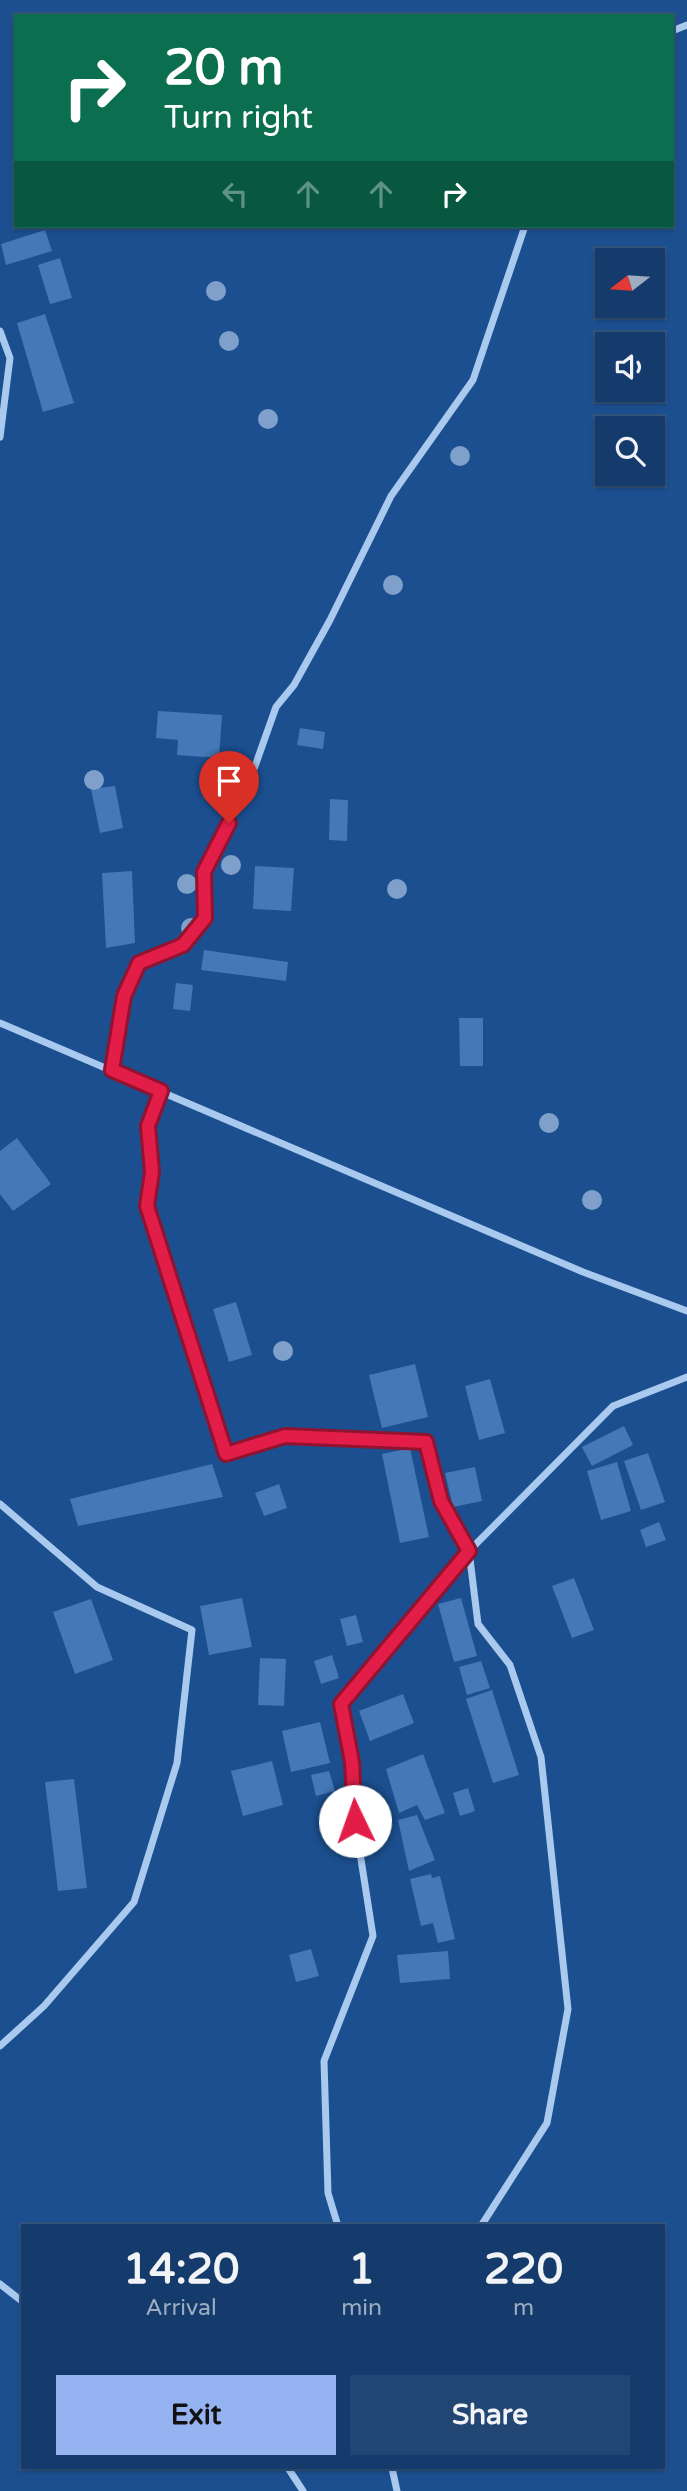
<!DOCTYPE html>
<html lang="en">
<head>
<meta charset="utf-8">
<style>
	body { margin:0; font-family:"Varela Round",sans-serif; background:#214673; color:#f1f3f6; height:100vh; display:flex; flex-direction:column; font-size:26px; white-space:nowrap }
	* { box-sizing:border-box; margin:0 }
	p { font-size:23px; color:#9dadc1 }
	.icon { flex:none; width:38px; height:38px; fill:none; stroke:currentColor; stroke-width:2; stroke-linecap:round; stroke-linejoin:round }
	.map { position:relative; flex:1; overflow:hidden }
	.panel { position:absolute; left:21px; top:2224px; width:644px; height:245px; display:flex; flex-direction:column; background:#143b6b; border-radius:0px; box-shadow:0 2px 5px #0004,0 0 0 2px #33557e }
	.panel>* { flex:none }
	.hud { position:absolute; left:14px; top:14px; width:660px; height:214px; border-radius:0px; box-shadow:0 2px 5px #0004,0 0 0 2px #33557e; background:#0b6e4f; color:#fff; overflow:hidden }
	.needle { width:46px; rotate:253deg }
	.controls { position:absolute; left:595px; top:248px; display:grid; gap:14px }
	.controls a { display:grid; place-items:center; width:70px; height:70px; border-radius:0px; background:#143b6b; box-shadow:0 2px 5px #0004,0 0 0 2px #33557e; font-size:35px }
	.pin { position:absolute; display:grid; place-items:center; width:60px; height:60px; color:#fff; margin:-72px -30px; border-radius:50% 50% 50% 0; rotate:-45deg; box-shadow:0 0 7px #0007 }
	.pin .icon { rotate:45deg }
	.me { position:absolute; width:77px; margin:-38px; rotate:357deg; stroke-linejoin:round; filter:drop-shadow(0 0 5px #0008) }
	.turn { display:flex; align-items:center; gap:24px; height:147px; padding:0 35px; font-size:32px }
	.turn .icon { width:91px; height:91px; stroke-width:2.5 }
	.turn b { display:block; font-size:49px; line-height:60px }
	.lanes { display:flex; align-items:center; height:66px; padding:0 35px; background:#0003; justify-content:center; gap:35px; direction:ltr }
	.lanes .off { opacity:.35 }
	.eta { display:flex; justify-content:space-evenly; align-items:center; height:119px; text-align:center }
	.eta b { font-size:42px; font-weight:800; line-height:49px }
	.primary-button { display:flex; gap:14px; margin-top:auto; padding:14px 35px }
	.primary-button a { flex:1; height:80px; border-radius:0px; background:#95b2f1; color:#111; font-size:28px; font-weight:800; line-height:80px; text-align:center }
	.primary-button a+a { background:#214673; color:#f1f3f6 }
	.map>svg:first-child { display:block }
	.building { fill:#4478b7 }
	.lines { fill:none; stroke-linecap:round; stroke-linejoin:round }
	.minor { stroke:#a9c9ee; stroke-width:7 }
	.tree { fill:#7ea0ca }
	.route-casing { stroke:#92132f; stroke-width:18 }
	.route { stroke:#e11d48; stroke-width:12 }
</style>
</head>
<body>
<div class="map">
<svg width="687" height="2491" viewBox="0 0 687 2491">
	<rect width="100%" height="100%" fill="#1b4f8f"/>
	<g class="building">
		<polygon points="45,230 52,251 6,265 1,244"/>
		<polygon points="60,258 72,298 50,304 38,265"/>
		<polygon points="45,314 74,403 43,412 17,323"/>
		<polygon points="158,711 222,715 219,758 177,755 178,740 156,738"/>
		<polygon points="300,728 325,732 323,749 297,745"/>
		<polygon points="115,786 123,828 100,833 91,789"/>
		<polygon points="330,799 348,800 347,841 329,840"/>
		<polygon points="255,866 294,868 291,911 253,909"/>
		<polygon points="132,871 135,943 106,948 102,873"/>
		<polygon points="204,950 288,962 286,981 201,970"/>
		<polygon points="176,983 193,985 190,1011 173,1009"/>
		<polygon points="459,1018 483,1018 483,1066 460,1066"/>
		<polygon points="17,1138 51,1184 13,1211 0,1194 0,1151"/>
		<polygon points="236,1302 252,1355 229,1362 213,1309"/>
		<polygon points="415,1364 428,1417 382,1428 369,1375"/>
		<polygon points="490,1379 505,1433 479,1440 465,1386"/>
		<polygon points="624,1426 633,1445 592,1466 582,1447"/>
		<polygon points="410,1448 429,1537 400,1543 382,1454"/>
		<polygon points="648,1453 665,1502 641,1510 624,1461"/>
		<polygon points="617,1462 631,1511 601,1520 587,1471"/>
		<polygon points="212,1464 223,1497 78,1526 70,1499"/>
		<polygon points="475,1467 482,1501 453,1507 445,1473"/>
		<polygon points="279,1484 287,1508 264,1516 255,1493"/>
		<polygon points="659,1522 666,1540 646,1547 640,1530"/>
		<polygon points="574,1578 594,1630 572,1638 552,1586"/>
		<polygon points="242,1598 252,1647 209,1655 200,1606"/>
		<polygon points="461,1598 477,1656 454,1662 438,1604"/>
		<polygon points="91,1599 113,1660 75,1674 53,1612"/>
		<polygon points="356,1615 363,1642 347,1646 340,1619"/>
		<polygon points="332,1655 339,1678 321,1684 314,1661"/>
		<polygon points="260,1658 286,1659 284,1706 258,1705"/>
		<polygon points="481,1661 490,1688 467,1695 459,1667"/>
		<polygon points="492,1690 519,1775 493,1783 466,1699"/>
		<polygon points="403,1694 414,1723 370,1741 359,1711"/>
		<polygon points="320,1722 330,1763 291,1772 282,1731"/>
		<polygon points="423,1754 445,1813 425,1820 417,1805 399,1813 386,1769"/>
		<polygon points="272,1761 283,1805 243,1816 231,1771"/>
		<polygon points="329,1771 335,1791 316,1796 311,1775"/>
		<polygon points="74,1779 87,1888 58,1891 45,1782"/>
		<polygon points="468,1788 475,1811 460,1816 453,1793"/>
		<polygon points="417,1815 435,1860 409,1871 398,1820"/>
		<polygon points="431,1874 432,1878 440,1876 455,1939 438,1943 433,1923 421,1926 410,1879"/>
		<polygon points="311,1949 319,1976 296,1982 289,1955"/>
		<polygon points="448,1951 450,1979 400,1983 397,1955"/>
	</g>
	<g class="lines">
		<g class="minor">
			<polyline points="672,31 687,25"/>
			<polyline points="0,331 10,358 0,437"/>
			<polyline points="0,1023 583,1272 687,1311"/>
			<polyline points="112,1071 124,996 139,963 183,945 205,918 204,872 254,769 276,707 294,685 330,620 391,496 473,380 525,226"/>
			<polyline points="161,1091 148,1126 152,1172 147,1206 226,1454 285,1436 426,1442 441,1501 469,1551 478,1624 510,1665 541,1757 568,2009 547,2123 481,2226"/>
			<polyline points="0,1504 97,1587 192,1630 177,1763 134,1902 44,2006 0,2046"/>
			<polyline points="338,2226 328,2193 324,2061 373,1936 355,1821 352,1762 341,1704 469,1551 613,1406 687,1377"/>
			<polyline points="0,2284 23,2302"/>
			<polyline points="288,2468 303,2491"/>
			<polyline points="392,2468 397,2491"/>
		</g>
	</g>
	<g class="tree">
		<circle cx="216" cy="291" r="10"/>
		<circle cx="229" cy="341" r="10"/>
		<circle cx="268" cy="419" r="10"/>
		<circle cx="460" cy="456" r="10"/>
		<circle cx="393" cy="585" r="10"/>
		<circle cx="94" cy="780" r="10"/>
		<circle cx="231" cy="865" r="10"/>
		<circle cx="187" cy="884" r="10"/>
		<circle cx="397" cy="889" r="10"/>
		<circle cx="191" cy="928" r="10"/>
		<circle cx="549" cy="1123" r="10"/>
		<circle cx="592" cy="1200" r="10"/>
		<circle cx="283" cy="1351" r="10"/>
	</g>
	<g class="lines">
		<g class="route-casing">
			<polyline id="route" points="229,823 204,872 205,918 183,945 139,963 124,996 112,1070 161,1091 148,1126 152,1172 147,1206 226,1454 285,1436 426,1442 441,1501 469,1551 341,1704 352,1762 355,1821"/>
		</g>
		<use href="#route" class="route"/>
	</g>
</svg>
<div class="controls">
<a><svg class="needle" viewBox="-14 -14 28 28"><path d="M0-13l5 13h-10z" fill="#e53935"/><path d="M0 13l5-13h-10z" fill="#9dadc1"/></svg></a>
<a><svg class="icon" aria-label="sound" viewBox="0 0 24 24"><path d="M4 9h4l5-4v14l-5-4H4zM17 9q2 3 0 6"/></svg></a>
<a><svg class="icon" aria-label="search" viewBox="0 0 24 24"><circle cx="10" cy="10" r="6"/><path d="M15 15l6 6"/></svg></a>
</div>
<div class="pin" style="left:229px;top:823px;background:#d93025"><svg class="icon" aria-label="arrive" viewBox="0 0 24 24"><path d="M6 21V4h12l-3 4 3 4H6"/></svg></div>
<svg class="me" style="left:355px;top:1821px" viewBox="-20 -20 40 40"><circle r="19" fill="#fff"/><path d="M0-13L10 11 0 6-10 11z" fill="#e11d48"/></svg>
<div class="hud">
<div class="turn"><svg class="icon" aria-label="right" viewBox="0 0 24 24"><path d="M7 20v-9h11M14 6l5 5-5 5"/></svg><div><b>20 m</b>Turn right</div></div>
<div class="lanes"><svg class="icon off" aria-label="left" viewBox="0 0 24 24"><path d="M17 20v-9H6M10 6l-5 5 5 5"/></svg><svg class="icon off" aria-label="ahead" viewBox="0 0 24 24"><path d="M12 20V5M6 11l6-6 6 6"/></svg><svg class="icon off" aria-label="ahead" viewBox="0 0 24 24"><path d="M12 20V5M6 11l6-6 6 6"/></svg><svg class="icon" aria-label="right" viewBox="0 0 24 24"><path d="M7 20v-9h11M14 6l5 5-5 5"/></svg></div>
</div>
<section class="panel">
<div class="eta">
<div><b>14:20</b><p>Arrival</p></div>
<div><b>1</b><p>min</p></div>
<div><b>220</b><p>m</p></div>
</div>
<div class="primary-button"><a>Exit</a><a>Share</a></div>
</section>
</div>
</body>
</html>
